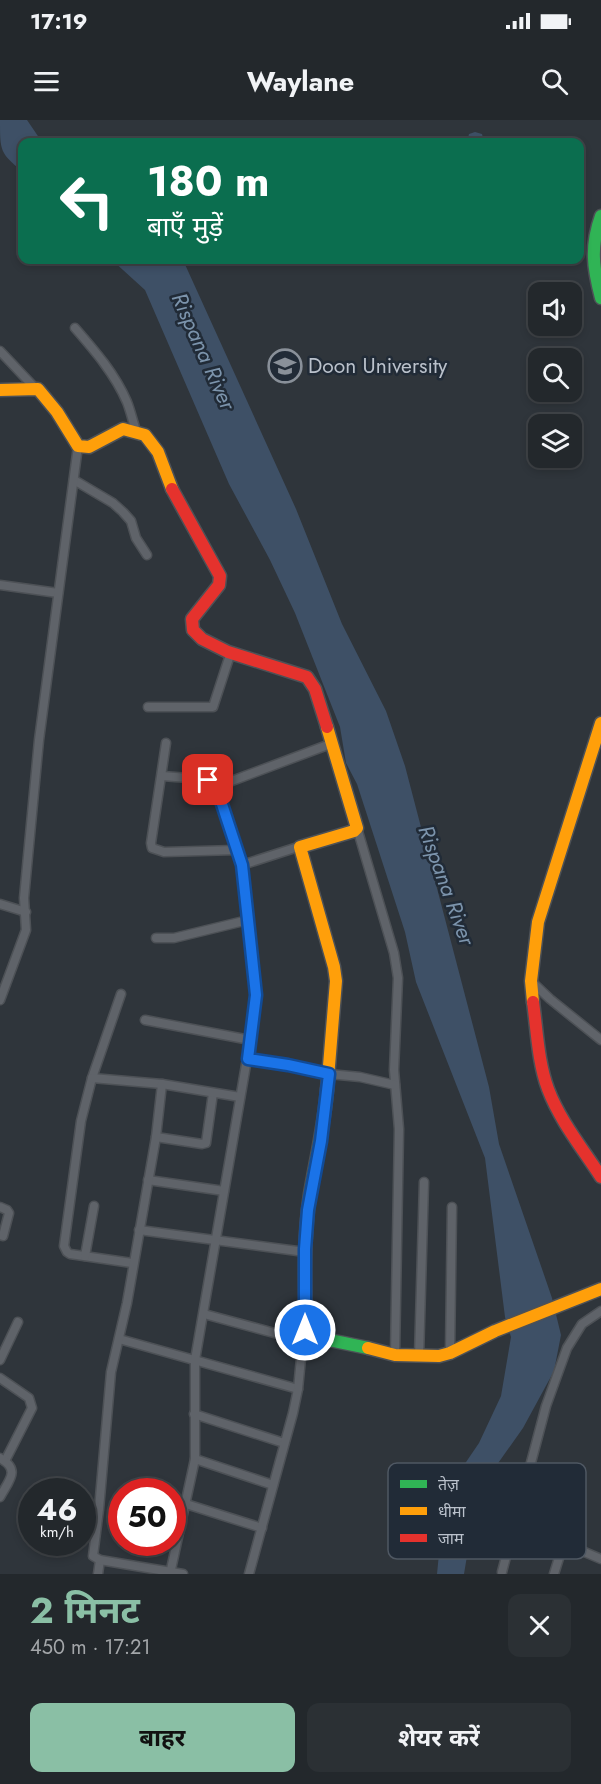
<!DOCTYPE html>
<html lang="hi">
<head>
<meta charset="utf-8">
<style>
	body { margin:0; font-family:Jost,"Noto Sans Devanagari",sans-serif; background:#2b3034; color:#f1f3f6; height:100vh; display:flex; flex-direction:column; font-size:22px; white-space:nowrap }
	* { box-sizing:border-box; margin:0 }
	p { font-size:20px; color:#a3a6a9 }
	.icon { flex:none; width:33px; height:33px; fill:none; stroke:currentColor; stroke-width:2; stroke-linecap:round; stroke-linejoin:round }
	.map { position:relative; height:1454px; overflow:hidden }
	.details { display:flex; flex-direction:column; background:#23282c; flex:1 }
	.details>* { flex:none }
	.banner { position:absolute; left:18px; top:18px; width:566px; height:126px; border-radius:12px; box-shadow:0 3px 9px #0003,0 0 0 2px #404448; background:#0b6e4f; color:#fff; overflow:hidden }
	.tools { position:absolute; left:528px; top:162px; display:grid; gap:12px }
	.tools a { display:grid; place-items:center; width:54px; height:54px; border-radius:12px; background:#23282c; box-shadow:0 3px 9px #0003,0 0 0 2px #404448; font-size:30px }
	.speed { position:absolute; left:18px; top:1358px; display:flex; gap:12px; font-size:30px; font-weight:700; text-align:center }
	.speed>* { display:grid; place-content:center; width:78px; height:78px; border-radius:50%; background:#23282c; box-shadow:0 3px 9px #0003,0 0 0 2px #404448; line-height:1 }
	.speed small { font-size:15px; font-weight:400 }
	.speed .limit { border:9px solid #d22; background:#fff; color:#111 }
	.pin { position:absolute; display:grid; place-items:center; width:51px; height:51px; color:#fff; margin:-26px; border-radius:12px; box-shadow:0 3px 9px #0006 }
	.me { position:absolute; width:66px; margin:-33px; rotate:0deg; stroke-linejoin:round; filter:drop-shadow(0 0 4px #0008) }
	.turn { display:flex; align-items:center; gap:21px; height:126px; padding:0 30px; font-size:27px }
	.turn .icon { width:78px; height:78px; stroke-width:2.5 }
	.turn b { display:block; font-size:42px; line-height:51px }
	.round { display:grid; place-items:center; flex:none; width:63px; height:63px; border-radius:12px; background:#2b3034 }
	.headline { display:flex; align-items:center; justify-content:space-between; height:102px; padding:0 30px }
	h1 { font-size:36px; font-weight:700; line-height:45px; color:#8abfa5 }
	.button { display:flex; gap:12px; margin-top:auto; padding:12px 30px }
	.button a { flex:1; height:69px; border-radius:12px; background:#8abfa5; color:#111; font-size:24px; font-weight:700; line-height:69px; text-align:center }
	.button a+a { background:#2b3034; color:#f1f3f6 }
	.status { display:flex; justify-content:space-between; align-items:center; height:42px; padding:0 30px; background:#23282c; direction:ltr }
	.status svg { height:16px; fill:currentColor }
	header { display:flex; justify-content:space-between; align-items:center; height:78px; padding:0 30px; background:#23282c; font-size:27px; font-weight:700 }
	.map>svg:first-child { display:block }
	.water { fill:#3e5066 }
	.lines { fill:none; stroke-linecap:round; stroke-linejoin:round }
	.street-casing { stroke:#4d5156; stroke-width:11 }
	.fast-casing { stroke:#4d5156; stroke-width:15 }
	.slow-casing { stroke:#4d5156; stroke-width:15 }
	.jam-casing { stroke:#4d5156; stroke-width:15 }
	.street { stroke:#5f6369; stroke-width:8 }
	.fast { stroke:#30b455; stroke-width:12 }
	.slow { stroke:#ff9f0a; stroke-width:12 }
	.jam { stroke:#e5322d; stroke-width:12 }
	.route-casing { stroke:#114b97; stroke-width:15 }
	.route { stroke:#1a73e8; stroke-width:10 }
	.labels { text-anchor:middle; stroke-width:5; stroke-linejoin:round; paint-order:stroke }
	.poi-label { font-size:21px; fill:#bac1cb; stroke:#212b37; text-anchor:start }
	.water-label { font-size:22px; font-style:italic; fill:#7c94ac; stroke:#212b37 }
	.key { fill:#212b37; stroke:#4f5863; stroke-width:1.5 }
	.key-label { font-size:16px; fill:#bac1cb }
</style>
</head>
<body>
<div class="status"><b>17:19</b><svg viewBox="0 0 49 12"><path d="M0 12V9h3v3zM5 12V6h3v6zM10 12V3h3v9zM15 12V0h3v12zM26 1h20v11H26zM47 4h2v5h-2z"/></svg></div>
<header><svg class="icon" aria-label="menu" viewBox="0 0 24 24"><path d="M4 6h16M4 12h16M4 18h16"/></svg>Waylane<svg class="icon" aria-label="search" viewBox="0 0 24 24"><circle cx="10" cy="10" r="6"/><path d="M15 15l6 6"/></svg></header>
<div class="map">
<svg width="601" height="1454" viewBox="0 0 601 1454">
	<rect width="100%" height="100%" fill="#2f353b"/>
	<g class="water">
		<path d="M0,0H27L42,22H22V51C0,33 0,31 0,0Z"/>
		<polygon points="475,12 482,14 484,22 467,22 469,14"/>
		<polygon points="112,140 183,140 296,389 342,504 386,591 405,646 489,967 499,1024 552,1178 561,1215 554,1251 523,1308 489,1356 470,1418 464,1454 437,1454 445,1373 479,1323 501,1276 511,1217 505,1197 485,1038 416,862 405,812 357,664 346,643 340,607 295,493 270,440 229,364 145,170"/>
	</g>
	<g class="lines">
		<g class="street-casing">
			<g id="street">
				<path d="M75,208C95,231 115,254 127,282C131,292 133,303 137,313"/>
				<polyline points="0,231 35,268"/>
				<polyline points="74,360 113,383 123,392 131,401 136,418 147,435"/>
				<polyline points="0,465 58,473"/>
				<polyline points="148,587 213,587 231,532"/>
				<polyline points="166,623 151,723 152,728 164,732 236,730"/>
				<polyline points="162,656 202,659 219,666"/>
				<polyline points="357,708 394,833 398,858 394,950 399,1009 395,1235"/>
				<polyline points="242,745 301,726"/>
				<polyline points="0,784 26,792"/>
				<polyline points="156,818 174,818 248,800"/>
				<polyline points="531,861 550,879 601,920"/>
				<polyline points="121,874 92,958 81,1001 64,1126 67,1132 70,1134 132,1143"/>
				<polyline points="0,880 26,810 24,778 39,620 78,326"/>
				<polyline points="145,900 250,920"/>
				<polyline points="247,939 288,945 329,954 360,957 395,965"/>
				<polyline points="92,958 162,964"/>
				<polyline points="156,1017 202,1024 206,1023 213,973"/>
				<polyline points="148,1060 224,1071"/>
				<polyline points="0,1087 7,1090 9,1093 3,1116"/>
				<polyline points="139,1110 305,1132"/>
				<polyline points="85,1136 94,1086"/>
				<polyline points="204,1194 304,1221"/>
				<polyline points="119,1219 298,1269"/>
				<polyline points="450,1233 452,1087"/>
				<polyline points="419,1237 424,1062"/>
				<polyline points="0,1240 18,1202"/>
				<polyline points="0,1258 29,1278 32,1288 5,1341"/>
				<polyline points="194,1294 284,1323"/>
				<path d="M0,1338C21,1350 9,1360 0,1377"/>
				<polyline points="195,1339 273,1365"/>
				<polyline points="186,1384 262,1408"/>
				<polyline points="516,1403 601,1439"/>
				<polyline points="502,1452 546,1286 567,1228 582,1204 601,1191"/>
				<polyline points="98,1454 100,1440"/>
				<polyline points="170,1454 195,1339 195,1240 247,939 256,875 242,745 217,669 221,665 333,623"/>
				<polyline points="183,1454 100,1440 93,1436 99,1389 111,1252 127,1183 156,1017 162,964 240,977"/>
				<polyline points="249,1454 293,1293 298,1269 302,1228 307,1214"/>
				<polyline points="554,1454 564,1422"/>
			</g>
		</g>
		<g class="fast-casing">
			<g id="fast">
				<path d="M601,96C590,127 593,147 601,178"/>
				<path d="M327,970C324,1006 316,1039 310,1074C303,1120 305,1166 306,1212L310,1216L368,1228"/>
			</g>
		</g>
		<g class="slow-casing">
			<g id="slow">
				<polyline points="0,270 38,269 57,292 78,326 89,327 123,309 145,315 158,332 172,369"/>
				<polyline points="327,607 357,708 354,711 300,727 334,847 336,861 327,970"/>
				<polyline points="533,882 531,861 538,802 601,603"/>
				<polyline points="368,1228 395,1235 439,1236 450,1233 495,1211 601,1169"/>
			</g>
		</g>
		<g class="jam-casing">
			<g id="jam">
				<polyline points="172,369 220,456 219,465 192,499 193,510 202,519 228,532 307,557 315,569 327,607"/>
				<path d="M533,882C537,911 538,942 548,969C560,1001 583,1029 601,1057"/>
			</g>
		</g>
		<use href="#street" class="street"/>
		<use href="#fast" class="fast"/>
		<use href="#slow" class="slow"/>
		<use href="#jam" class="jam"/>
	</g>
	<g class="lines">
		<g class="route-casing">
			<polyline id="route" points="208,660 219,666 218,672 242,745 248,800 256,875 248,939 288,945 329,954 321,1021 308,1090 305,1129 305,1210"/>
		</g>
		<use href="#route" class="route"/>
	</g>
	<defs>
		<g id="university-ring" transform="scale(1.725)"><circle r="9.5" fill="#212b37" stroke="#899099" stroke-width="1.5"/><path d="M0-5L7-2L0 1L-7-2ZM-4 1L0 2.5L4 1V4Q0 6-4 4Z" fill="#899099"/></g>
	</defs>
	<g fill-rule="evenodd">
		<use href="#university-ring" x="285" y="246"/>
	</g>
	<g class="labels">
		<g class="poi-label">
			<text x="308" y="253">Doon University</text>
		</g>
		<g class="water-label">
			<text transform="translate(204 231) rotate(66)" y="8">Rispana River</text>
			<text transform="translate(447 765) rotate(70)" y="8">Rispana River</text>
		</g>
	</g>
	<rect x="388" y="1343" width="198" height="96" rx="9" class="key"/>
	<rect x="400" y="1360" width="27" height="8" fill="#30b455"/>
	<rect x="400" y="1387" width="27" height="8" fill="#ff9f0a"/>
	<rect x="400" y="1414" width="27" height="8" fill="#e5322d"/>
	<g class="key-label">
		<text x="438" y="1370">तेज़</text>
		<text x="438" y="1397">धीमा</text>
		<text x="438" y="1424">जाम</text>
	</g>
</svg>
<div class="tools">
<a><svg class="icon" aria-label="sound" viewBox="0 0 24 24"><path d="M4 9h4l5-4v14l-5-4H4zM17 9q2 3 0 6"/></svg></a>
<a><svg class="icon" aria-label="search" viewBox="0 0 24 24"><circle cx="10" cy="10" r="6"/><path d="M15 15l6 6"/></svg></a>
<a><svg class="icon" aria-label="layers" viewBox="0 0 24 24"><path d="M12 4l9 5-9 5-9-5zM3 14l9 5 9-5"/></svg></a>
</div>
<div class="speed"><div>46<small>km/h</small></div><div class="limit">50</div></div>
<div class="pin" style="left:208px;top:660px;background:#d93025"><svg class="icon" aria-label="arrive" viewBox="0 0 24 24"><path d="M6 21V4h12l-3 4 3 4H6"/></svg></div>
<svg class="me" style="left:305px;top:1210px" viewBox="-20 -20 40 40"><circle r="17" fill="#1a73e8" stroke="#fff" stroke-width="3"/><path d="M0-11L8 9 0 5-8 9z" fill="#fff"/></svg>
<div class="banner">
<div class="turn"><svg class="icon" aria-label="left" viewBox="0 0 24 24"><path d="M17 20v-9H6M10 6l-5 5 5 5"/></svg><div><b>180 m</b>बाएँ मुड़ें</div></div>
</div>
</div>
<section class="details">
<div class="headline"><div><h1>2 मिनट</h1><p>450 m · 17:21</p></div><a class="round"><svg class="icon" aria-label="close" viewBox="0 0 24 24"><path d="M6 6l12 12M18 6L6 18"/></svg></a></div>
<div class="button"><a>बाहर</a><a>शेयर करें</a></div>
</section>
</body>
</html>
